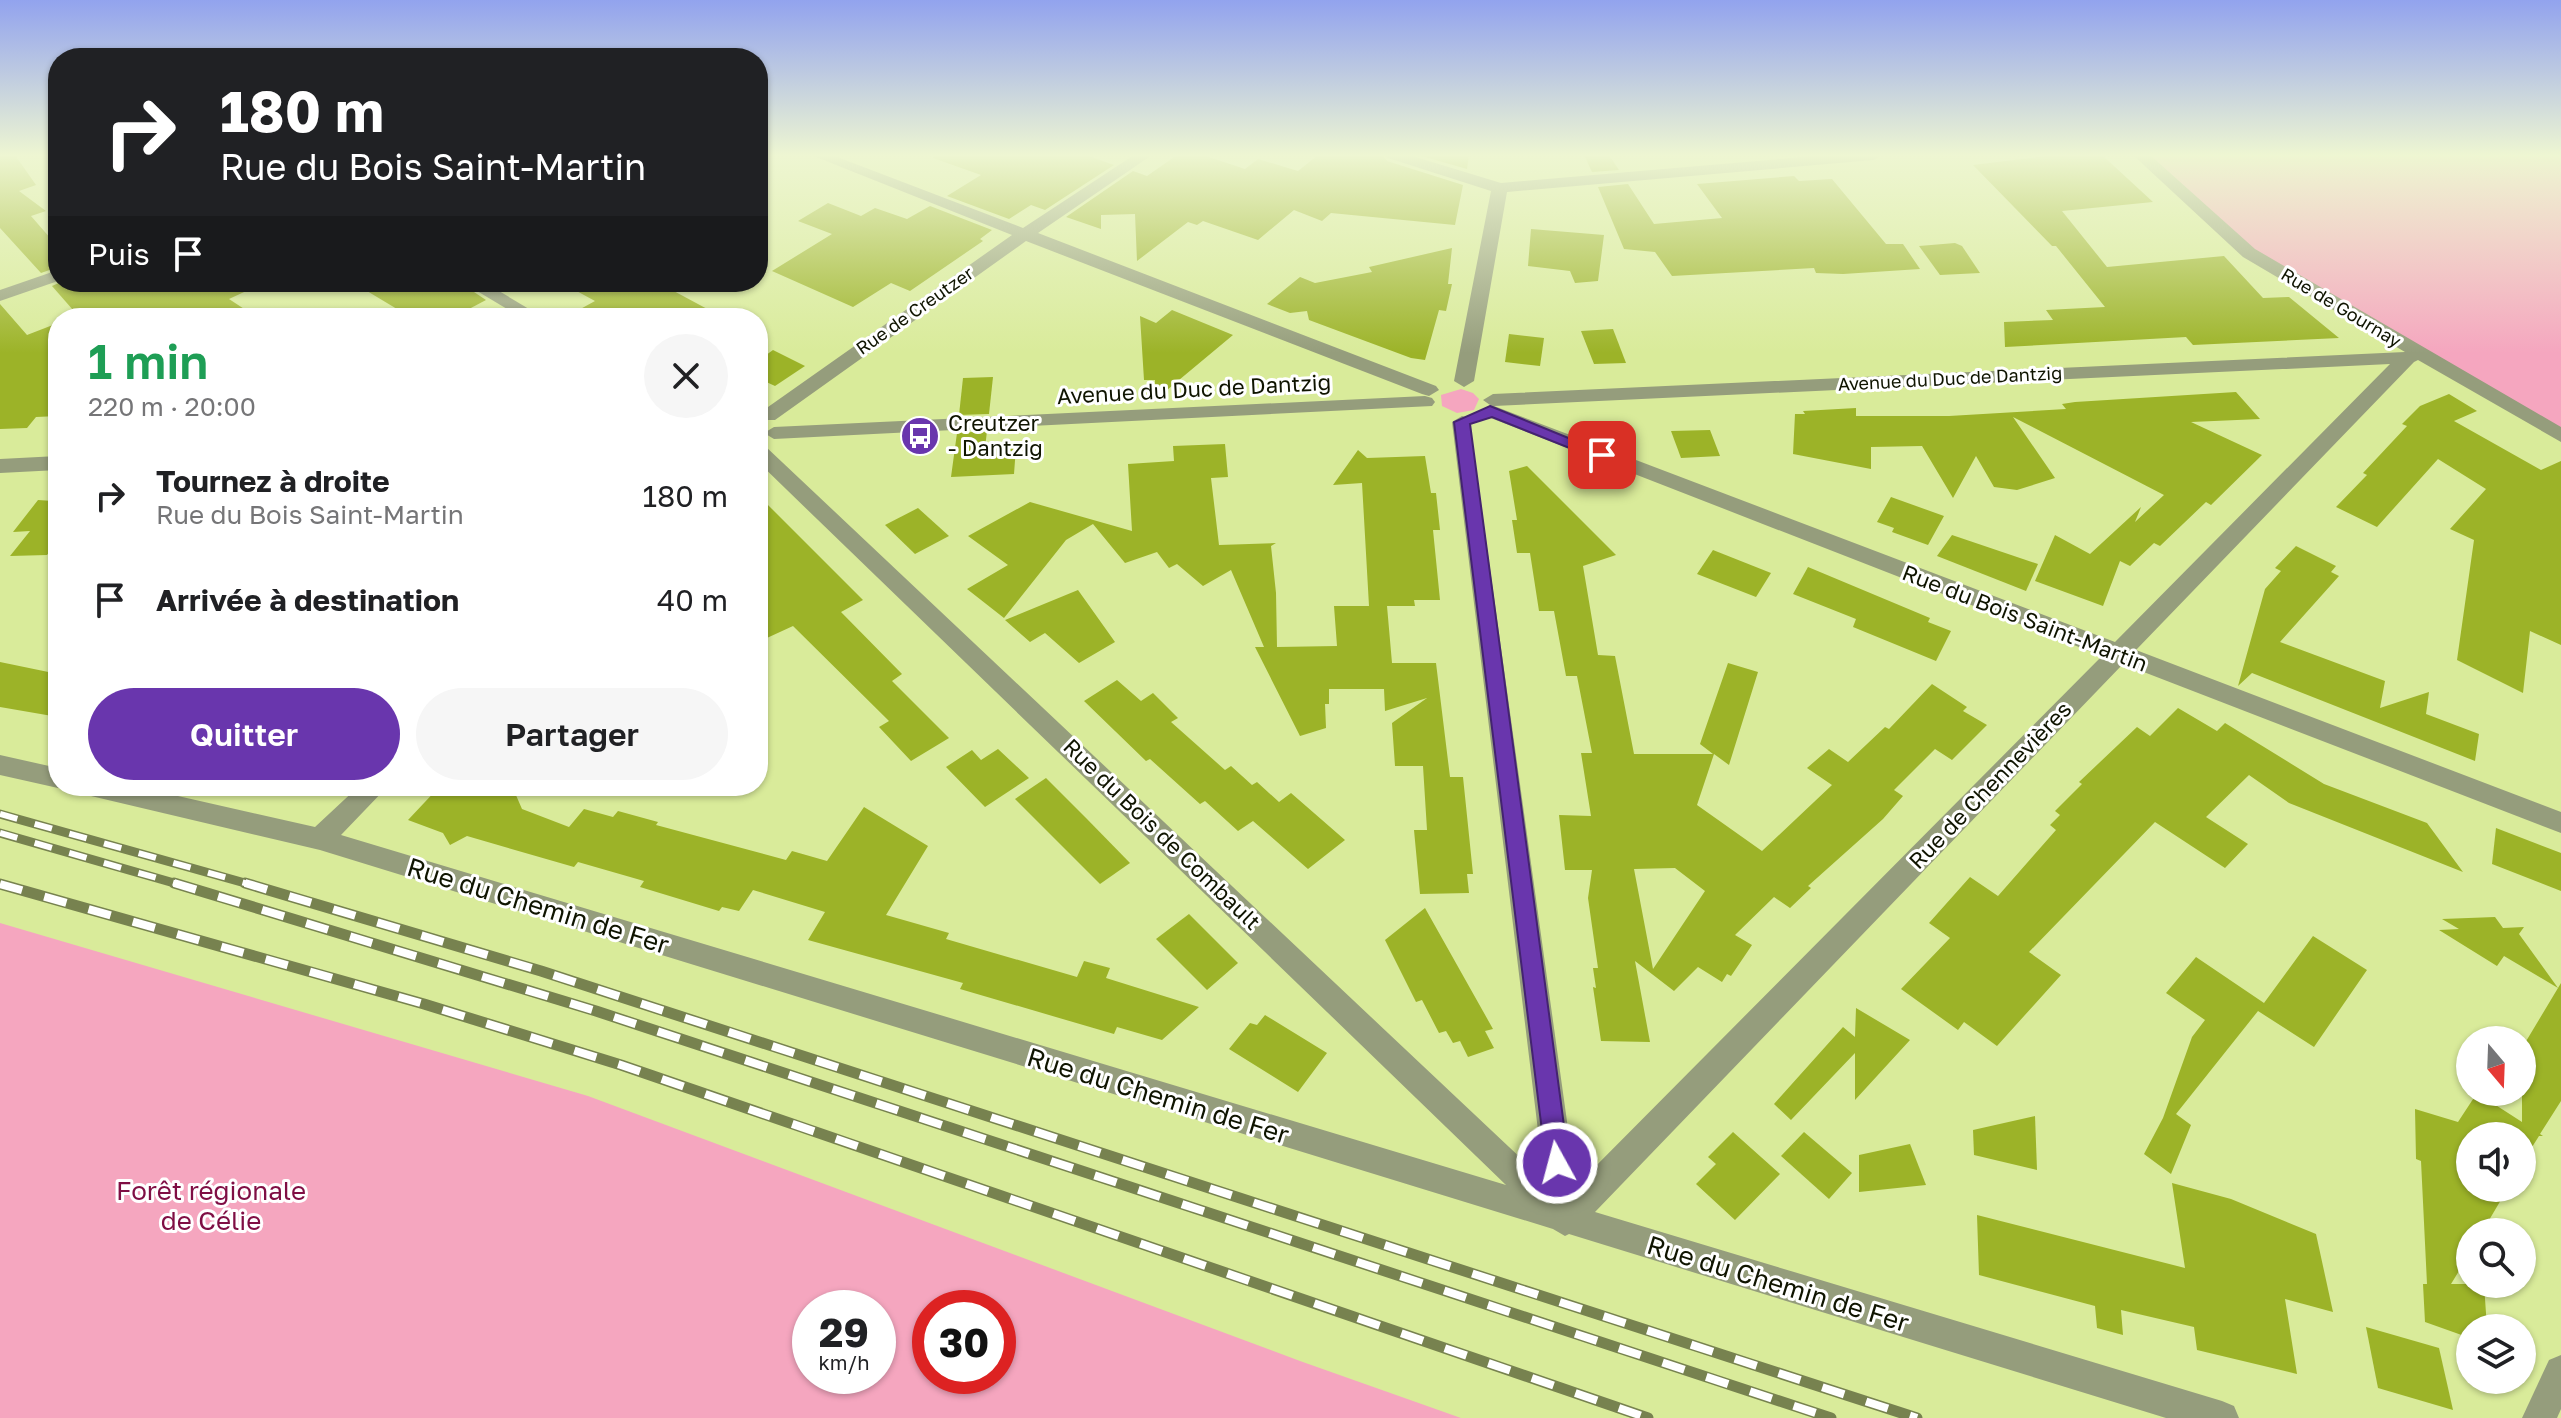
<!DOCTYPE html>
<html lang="fr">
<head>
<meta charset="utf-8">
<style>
	body { margin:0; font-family:"Golos Text",sans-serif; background:#f6f6f6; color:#202124; height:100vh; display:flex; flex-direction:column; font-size:30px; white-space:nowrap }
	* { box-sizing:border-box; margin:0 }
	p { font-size:26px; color:#757577 }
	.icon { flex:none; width:44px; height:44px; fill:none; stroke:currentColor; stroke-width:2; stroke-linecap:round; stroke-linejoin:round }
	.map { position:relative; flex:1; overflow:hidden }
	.side { position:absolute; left:48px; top:308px; width:720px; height:488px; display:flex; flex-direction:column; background:#fff; border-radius:32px; box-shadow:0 2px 6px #0004 }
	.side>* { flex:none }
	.hud { position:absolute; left:48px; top:48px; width:720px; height:244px; border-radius:32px; box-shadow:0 2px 6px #0004; background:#202124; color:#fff; overflow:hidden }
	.needle { width:52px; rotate:161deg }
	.controls { position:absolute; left:2456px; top:1026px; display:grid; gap:16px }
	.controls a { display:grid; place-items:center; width:80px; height:80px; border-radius:50%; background:#fff; box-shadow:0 2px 6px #0004; font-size:40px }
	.speed { position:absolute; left:792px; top:1290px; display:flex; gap:16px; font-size:40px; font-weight:700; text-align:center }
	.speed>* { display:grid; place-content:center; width:104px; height:104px; border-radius:50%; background:#fff; box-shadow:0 2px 6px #0004; line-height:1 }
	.speed small { font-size:20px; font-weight:400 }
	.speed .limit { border:12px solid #d22; background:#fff; color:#111 }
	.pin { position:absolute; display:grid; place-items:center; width:68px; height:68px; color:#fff; margin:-34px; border-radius:16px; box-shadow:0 4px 12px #0006 }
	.me { position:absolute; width:88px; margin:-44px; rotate:353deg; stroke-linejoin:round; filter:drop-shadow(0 0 6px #0008) }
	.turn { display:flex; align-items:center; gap:28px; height:168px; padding:0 40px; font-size:36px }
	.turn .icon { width:104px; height:104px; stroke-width:2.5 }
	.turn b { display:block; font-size:56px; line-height:68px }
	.then { display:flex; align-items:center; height:76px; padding:0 40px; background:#0003; gap:16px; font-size:30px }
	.round { display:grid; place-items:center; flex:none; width:84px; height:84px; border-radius:42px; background:#f6f6f6 }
	.headline { display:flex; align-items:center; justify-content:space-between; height:136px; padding:0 40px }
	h1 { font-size:48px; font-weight:600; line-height:60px; color:#1e9e55 }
	.action { display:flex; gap:16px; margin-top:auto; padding:16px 40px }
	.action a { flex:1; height:92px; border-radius:48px; background:#6936ad; color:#fff; font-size:32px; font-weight:600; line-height:92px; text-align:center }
	.action a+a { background:#f6f6f6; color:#202124 }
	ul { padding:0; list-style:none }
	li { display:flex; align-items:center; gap:24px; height:104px; padding:0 40px }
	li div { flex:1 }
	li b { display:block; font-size:30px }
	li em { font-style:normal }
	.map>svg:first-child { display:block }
	.green { fill:#f5a6bf; fill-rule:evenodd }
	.building { fill:#9cb328; fill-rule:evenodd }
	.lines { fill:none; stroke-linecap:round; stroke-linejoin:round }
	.street { fill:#959d7c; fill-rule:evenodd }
	.rail-far1-casing { stroke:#77824f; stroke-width:9 }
	.rail-casing { stroke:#77824f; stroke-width:11 }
	.rail-far1 { stroke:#fff; stroke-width:6; stroke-dasharray:18; stroke-linecap:butt }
	.rail { stroke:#fff; stroke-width:8; stroke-dasharray:23; stroke-linecap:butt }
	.route { fill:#6936ad; stroke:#442370; stroke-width:2 }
	.labels { text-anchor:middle; stroke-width:6; stroke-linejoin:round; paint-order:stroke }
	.far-street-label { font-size:18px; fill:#0f1400; stroke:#fff }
	.street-label { font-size:22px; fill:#0f1400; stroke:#fff }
	.poi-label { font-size:22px; fill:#0f1400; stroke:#fff; text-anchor:start }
	.near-street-label { font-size:26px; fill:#0f1400; stroke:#fff }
	.near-park-label { font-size:26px; fill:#7f0e44; stroke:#fff }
</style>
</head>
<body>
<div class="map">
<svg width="2561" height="1418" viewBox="0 0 2561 1418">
	<rect width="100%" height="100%" fill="#d9eb9a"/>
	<g class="green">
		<polygon points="2147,155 2561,155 2561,428 2251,248"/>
		<polygon points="1461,389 1473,393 1479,399 1474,410 1457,413 1442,406 1441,395"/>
		<path d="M0,923L588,1096L1300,1361L1461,1418H0ZM810,1308H878V1376H810ZM930,1308H998V1376H930Z"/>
	</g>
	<g class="building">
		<polygon points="0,155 15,155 36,185 19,191 46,211 31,216 58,247 58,267 41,273 0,228"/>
		<polygon points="934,155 1086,155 1114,165 1045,210 1031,205 1009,219 947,196 981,175 933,158"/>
		<polygon points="1177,155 1203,155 1245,169 1258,159 1298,171 1318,155 1383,155 1387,161 1463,185 1455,225 1331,213 1322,221 1294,210 1258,240 1203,221 1197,225 1188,222 1137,261 1135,214 1101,215 1101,229 1066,217 1133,171 1147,176"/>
		<polygon points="1418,155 1469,155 1467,169"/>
		<polygon points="1584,155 1609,155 1619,170 1592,172"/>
		<polygon points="2055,155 2102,155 2153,202 2062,211 2107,267 2224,256 2263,298 2289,297 2339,338 2193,345 2186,337 2005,347 2004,322 2053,320 2046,310 2105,307 2056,246 2052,246 1973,165"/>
		<polygon points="1794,176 1799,181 1832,179 1886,244 1903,244 1920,269 1843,274 1816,273 1814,268 1672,276 1655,252 1624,249 1598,187 1628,184 1654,224 1722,218 1697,184"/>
		<polygon points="828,203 861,216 875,208 907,219 930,206 992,230 980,239 983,241 910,291 891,283 853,307 772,271 832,234 798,221"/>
		<polygon points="1531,229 1604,235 1598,281 1575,283 1570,271 1528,266"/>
		<polygon points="1955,243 1962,246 1980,273 1940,275 1919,246"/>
		<polygon points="1452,248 1448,284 1452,284 1446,311 1439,310 1425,360 1411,358 1309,320 1307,311 1290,313 1267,304 1300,277 1315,283 1372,272 1369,267"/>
		<polygon points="61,282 266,282 229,299 258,318 80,318 52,286"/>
		<polygon points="352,282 459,282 486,300 452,318 412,318"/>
		<polygon points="560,282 657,282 724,318 564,318 595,301"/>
		<polygon points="0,304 27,335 58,323 58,416 36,417 27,428 0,429"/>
		<polygon points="1172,310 1233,335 1155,400 1155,380 1144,380 1140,316 1156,323"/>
		<polygon points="1613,329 1626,363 1594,364 1581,331"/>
		<polygon points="1509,334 1544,338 1540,366 1505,362"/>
		<polygon points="773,350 805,366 775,386 758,378 758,361"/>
		<polygon points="993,377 989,414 959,415 963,378"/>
		<polygon points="2236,392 2260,419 2191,422 2262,455 2211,505 2206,502 2160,546 2154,543 2130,566 2120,561 2103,606 2035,581 2055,535 2090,554 2141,507 2135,522 2164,495 2013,417 2055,478 2017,490 1994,487 1976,456 1953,498 1922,446 1871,447 1871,469 1793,454 1795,414 1805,414 1803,411 1856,408 1856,416 1949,416 2066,409 2062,404 2075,402"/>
		<polygon points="2449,394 2477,411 2454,421 2541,470 2561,461 2561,645 2530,631 2523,693 2457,660 2474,540 2450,529 2486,489 2438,459 2377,527 2336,507 2367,475 2363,473 2407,426 2402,424 2420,406"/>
		<polygon points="1710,430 1720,456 1681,458 1671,431"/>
		<polygon points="987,431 985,448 1016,447 1014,474 951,477 957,433"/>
		<polygon points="1225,444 1228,477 1211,478 1219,545 1276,543 1271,546 1276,593 1277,647 1337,646 1334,606 1369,606 1362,483 1333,485 1358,450 1367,458 1425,456 1431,493 1436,493 1440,530 1433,530 1440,600 1414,600 1415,606 1387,606 1392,663 1436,663 1450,777 1463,777 1473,874 1467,874 1469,893 1420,894 1414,830 1427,830 1423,766 1395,766 1392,723 1427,698 1385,711 1384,689 1329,689 1329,704 1325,704 1326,728 1300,736 1255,647 1264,647 1231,570 1203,586 1177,564 1169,568 1157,552 1125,563 1093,524 1066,540 1004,618 967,589 1008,565 968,536 1030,502 1132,531 1128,464 1174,461 1173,446"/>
		<path d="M1527,466L1616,555L1583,566L1598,655L1615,656L1634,754H1713L1700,744L1728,663L1758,672L1729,765L1714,754L1697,805L1762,851L1832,785L1807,768L1829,749L1848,762L1885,727L1889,729L1932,684L1967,707L1963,711L1987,725L1952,760L1935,749L1894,790L1903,796L1883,819L1808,886L1811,888L1790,908L1774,897L1735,935L1752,945L1731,976L1727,974L1722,982L1698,967L1674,991L1635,961L1650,1042L1601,1041L1593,987L1596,988L1593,968H1598L1588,898L1592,870H1565L1559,815L1591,816L1581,753H1592L1577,676H1566L1554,611H1539L1530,553H1517L1512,520H1517L1509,471ZM1675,868L1705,891L1653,969L1634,869Z"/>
		<polygon points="58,495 58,542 47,555 10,556 30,531 13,532 38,500 53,501"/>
		<polygon points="758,495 863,600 841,612 902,674 892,681 949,738 911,761 879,727 889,721 793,626 758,642"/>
		<polygon points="1891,497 1944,516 1928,545 1892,532 1894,528 1877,522"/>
		<polygon points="918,508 949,536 915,554 885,525"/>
		<polygon points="1952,535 2038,564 2026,591 1937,556"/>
		<polygon points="2296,546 2336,566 2331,572 2339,576 2280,642 2385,681 2380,708 2429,692 2426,714 2479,734 2475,761 2252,673 2238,686 2265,589 2281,571 2275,568"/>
		<polygon points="1713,550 1771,573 1756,597 1697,574"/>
		<polygon points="1808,567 1930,618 1928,622 1951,631 1936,661 1853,627 1856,619 1793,594"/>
		<polygon points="1078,590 1115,642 1079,663 1045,633 1030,642 1005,620"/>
		<polygon points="0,662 58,674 58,717 0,707"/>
		<polygon points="1117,680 1141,701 1153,693 1178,718 1171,722 1225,770 1231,766 1252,785 1257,782 1279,802 1291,793 1345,840 1308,869 1253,821 1238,831 1205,801 1200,804 1150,759 1146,761 1084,701"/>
		<polygon points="2178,708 2217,731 2225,723 2324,784 2427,823 2463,872 2289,803 2249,775 2206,817 2248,844 2225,868 2155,822 2029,952 2061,975 1997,1046 1964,1022 1958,1030 1901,989 1950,938 1929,923 1970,877 1998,896 2056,830 2050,825 2060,815 2055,811 2082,784 2079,782 2137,727 2150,736"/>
		<polygon points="998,749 1029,778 985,807 946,767 972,750 981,760"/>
		<polygon points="1046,778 1086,818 1130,863 1100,884 1015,799"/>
		<polygon points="440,786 512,786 522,809 569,827 584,809 613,817 618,811 658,822 656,825 786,860 792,851 827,861 864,807 928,846 886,915 949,933 946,939 1077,977 1084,961 1110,968 1106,978 1199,1007 1162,1040 1117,1027 1114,1034 960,989 963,983 808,940 825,912 753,890 739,911 722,907 719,911 640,887 644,881 578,862 574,867 467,836 450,845 443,833 408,820"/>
		<polygon points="2496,828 2561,853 2561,891 2492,864"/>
		<polygon points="1425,908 1493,1029 1485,1031 1494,1048 1468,1057 1460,1041 1453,1043 1446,1031 1439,1033 1422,1000 1416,1002 1385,940"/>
		<polygon points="1189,914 1238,963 1207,990 1156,939"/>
		<polygon points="2495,917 2503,928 2524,927 2519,934 2558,988 2561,983 2561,1101 2540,1134 2543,1136 2539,1136 2522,1163 2522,1136 2470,1136 2470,1188 2508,1188 2482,1232 2470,1232 2470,1253 2451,1284 2484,1284 2487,1328 2470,1328 2470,1338 2425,1322 2423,1284 2427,1284 2421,1161 2416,1159 2415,1109 2458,1122 2477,1093 2522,1122 2522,1048 2558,988 2504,956 2497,966 2439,930 2459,929 2442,919"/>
		<polygon points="2313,936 2367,970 2314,1047 2258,1011 2176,1114 2191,1125 2171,1174 2144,1154 2163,1118 2192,1037 2205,1020 2166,993 2196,957 2264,1003"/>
		<polygon points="1856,1008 1910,1040 1855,1100 1855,1053 1791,1120 1774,1104 1843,1027 1855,1037"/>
		<polygon points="1265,1015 1327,1053 1298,1092 1229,1049 1250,1023 1257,1025"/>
		<polygon points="2035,1116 2037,1170 1974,1155 1973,1130"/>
		<polygon points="1733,1132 1780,1174 1735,1220 1696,1184 1716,1164 1708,1157"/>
		<polygon points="1804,1132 1852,1173 1829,1199 1781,1156"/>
		<polygon points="1910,1144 1926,1185 1859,1192 1859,1155"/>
		<polygon points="2172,1183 2231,1199 2316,1234 2333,1312 2285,1299 2297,1374 2197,1350 2194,1327 2121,1310 2123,1335 2097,1328 2095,1306 1979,1275 1977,1215 2185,1268"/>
		<polygon points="2366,1327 2439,1348 2453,1410 2378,1388"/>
	</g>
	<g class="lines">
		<g class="street">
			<polygon points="811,155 832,155 1023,228 1134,155 1152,155 1038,233 1436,386 1439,390 1429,396 1422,394 1026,241 775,420 761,420 758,416 761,412 1012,235"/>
			<polygon points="1386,155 1409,155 1501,183 1825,155 1882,155 1874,160 1507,192 1474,381 1464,387 1454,381 1491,191 1388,158"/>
			<path d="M2133,155H2150L2255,249L2561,427V442L2418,360L2414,362L2136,650L2561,812V833L2123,664L1595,1212L2222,1401L2234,1406L2239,1418H2166L1569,1234L1565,1236L1553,1229L320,850L91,796L82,793L78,786H134L315,827L359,786H388L341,835L1506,1185L758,462V445L765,446L1544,1180L1452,422L1462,416L1469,418L1576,1186L2102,656L1483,415L1480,411L1490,405L1483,400L1493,394L2405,352L2243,257ZM2390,364L2115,642L1494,406Z"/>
			<polygon points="58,270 58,281 0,301 0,290"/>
			<polygon points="462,282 484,282 544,318 522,318"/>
			<polygon points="1425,396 1432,398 1435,402 1432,406 774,439 764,433 774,427"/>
			<polygon points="58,456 58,470 0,473 0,459"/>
			<polygon points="0,755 58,768 58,786 64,786 58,788 0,775"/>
			<polygon points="2561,1355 2561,1409 2557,1418 2522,1418 2549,1360"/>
		</g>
		<g class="rail-far1-casing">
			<g id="rail-far1">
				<polyline points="0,814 252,885"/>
				<polyline points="0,833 181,885"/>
			</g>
		</g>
		<g class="rail-casing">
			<g id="rail">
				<polyline points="174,883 596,1011 1831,1418"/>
				<polyline points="245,883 541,971 1917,1418"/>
				<polyline points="0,884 424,1004 621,1065 1648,1418"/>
			</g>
		</g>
		<use href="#rail-far1" class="rail-far1"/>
		<use href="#rail" class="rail"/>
	</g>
	<linearGradient id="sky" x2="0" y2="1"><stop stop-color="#92a3ee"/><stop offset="0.44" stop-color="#eef6d2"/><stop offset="1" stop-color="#eef6d2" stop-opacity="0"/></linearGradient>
	<rect width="2561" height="353" fill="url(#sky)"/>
	<polygon class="route" points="1490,406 1610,455 1602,460 1597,459 1492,417 1470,424 1569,1163 1565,1171 1557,1174 1549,1171 1546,1163 1454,422"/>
	<defs>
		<g id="bus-disc" transform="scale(2)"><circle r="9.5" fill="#6936ad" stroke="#fff"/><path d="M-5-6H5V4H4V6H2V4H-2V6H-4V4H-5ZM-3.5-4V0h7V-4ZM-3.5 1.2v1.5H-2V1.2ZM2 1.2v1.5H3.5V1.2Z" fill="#fff"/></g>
	</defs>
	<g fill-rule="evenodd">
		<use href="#bus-disc" x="920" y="436"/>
	</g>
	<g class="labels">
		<g class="far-street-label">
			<text transform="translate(2341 308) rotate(31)" y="6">Rue de Gournay</text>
			<text transform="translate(915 311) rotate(-35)" y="6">Rue de Creutzer</text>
			<text transform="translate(1950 379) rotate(-3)" y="6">Avenue du Duc de Dantzig</text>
		</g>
		<g class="street-label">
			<text transform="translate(1194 389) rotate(-3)" y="8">Avenue du Duc de Dantzig</text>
			<text transform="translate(2025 618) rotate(21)" y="8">Rue du Bois Saint-Martin</text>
			<text transform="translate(1990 785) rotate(-46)" y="8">Rue de Chennevières</text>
			<text transform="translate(1162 834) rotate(44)" y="8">Rue du Bois de Combault</text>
		</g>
		<g class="poi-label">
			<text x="948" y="431">Creutzer<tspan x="948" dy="25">- Dantzig</tspan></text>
		</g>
		<g class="near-street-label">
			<text transform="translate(538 906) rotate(17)" y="9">Rue du Chemin de Fer</text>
			<text transform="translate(1158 1096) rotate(17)" y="9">Rue du Chemin de Fer</text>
			<text transform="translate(1778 1284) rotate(17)" y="9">Rue du Chemin de Fer</text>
		</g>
		<g class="near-park-label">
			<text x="211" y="1200">Forêt régionale<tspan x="211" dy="30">de Célie</tspan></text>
		</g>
	</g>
</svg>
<div class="controls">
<a><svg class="needle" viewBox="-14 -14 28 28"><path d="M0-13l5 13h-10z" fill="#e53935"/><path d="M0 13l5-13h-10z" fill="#757577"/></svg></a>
<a><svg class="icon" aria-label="sound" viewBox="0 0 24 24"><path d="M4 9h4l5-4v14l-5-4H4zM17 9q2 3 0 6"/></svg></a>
<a><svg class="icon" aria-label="search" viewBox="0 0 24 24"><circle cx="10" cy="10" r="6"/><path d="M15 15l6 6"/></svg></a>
<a><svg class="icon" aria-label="layers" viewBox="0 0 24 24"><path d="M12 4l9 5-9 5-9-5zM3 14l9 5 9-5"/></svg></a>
</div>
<div class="speed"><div>29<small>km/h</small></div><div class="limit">30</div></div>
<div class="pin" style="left:1602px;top:455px;background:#d93025"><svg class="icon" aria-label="arrive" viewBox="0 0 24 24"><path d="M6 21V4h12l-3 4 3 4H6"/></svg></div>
<svg class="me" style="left:1557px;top:1163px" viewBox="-20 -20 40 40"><circle r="17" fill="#6936ad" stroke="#fff" stroke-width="3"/><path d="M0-11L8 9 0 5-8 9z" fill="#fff"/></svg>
<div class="hud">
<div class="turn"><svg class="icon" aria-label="right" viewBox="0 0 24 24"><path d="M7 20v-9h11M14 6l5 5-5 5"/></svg><div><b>180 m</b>Rue du Bois Saint-Martin</div></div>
<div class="then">Puis<svg class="icon" aria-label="arrive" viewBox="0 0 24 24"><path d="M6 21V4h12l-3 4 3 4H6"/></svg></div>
</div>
<section class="side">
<div class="headline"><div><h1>1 min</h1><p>220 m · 20:00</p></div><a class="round"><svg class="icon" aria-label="close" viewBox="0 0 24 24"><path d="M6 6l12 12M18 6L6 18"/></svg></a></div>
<ul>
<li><svg class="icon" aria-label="right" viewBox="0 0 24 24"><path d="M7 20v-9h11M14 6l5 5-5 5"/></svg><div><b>Tournez à droite</b><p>Rue du Bois Saint-Martin</p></div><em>180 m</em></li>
<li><svg class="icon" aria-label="arrive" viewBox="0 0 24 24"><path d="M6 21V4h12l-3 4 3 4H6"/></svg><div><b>Arrivée à destination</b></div><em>40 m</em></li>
</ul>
<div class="action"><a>Quitter</a><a>Partager</a></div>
</section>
</div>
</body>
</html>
